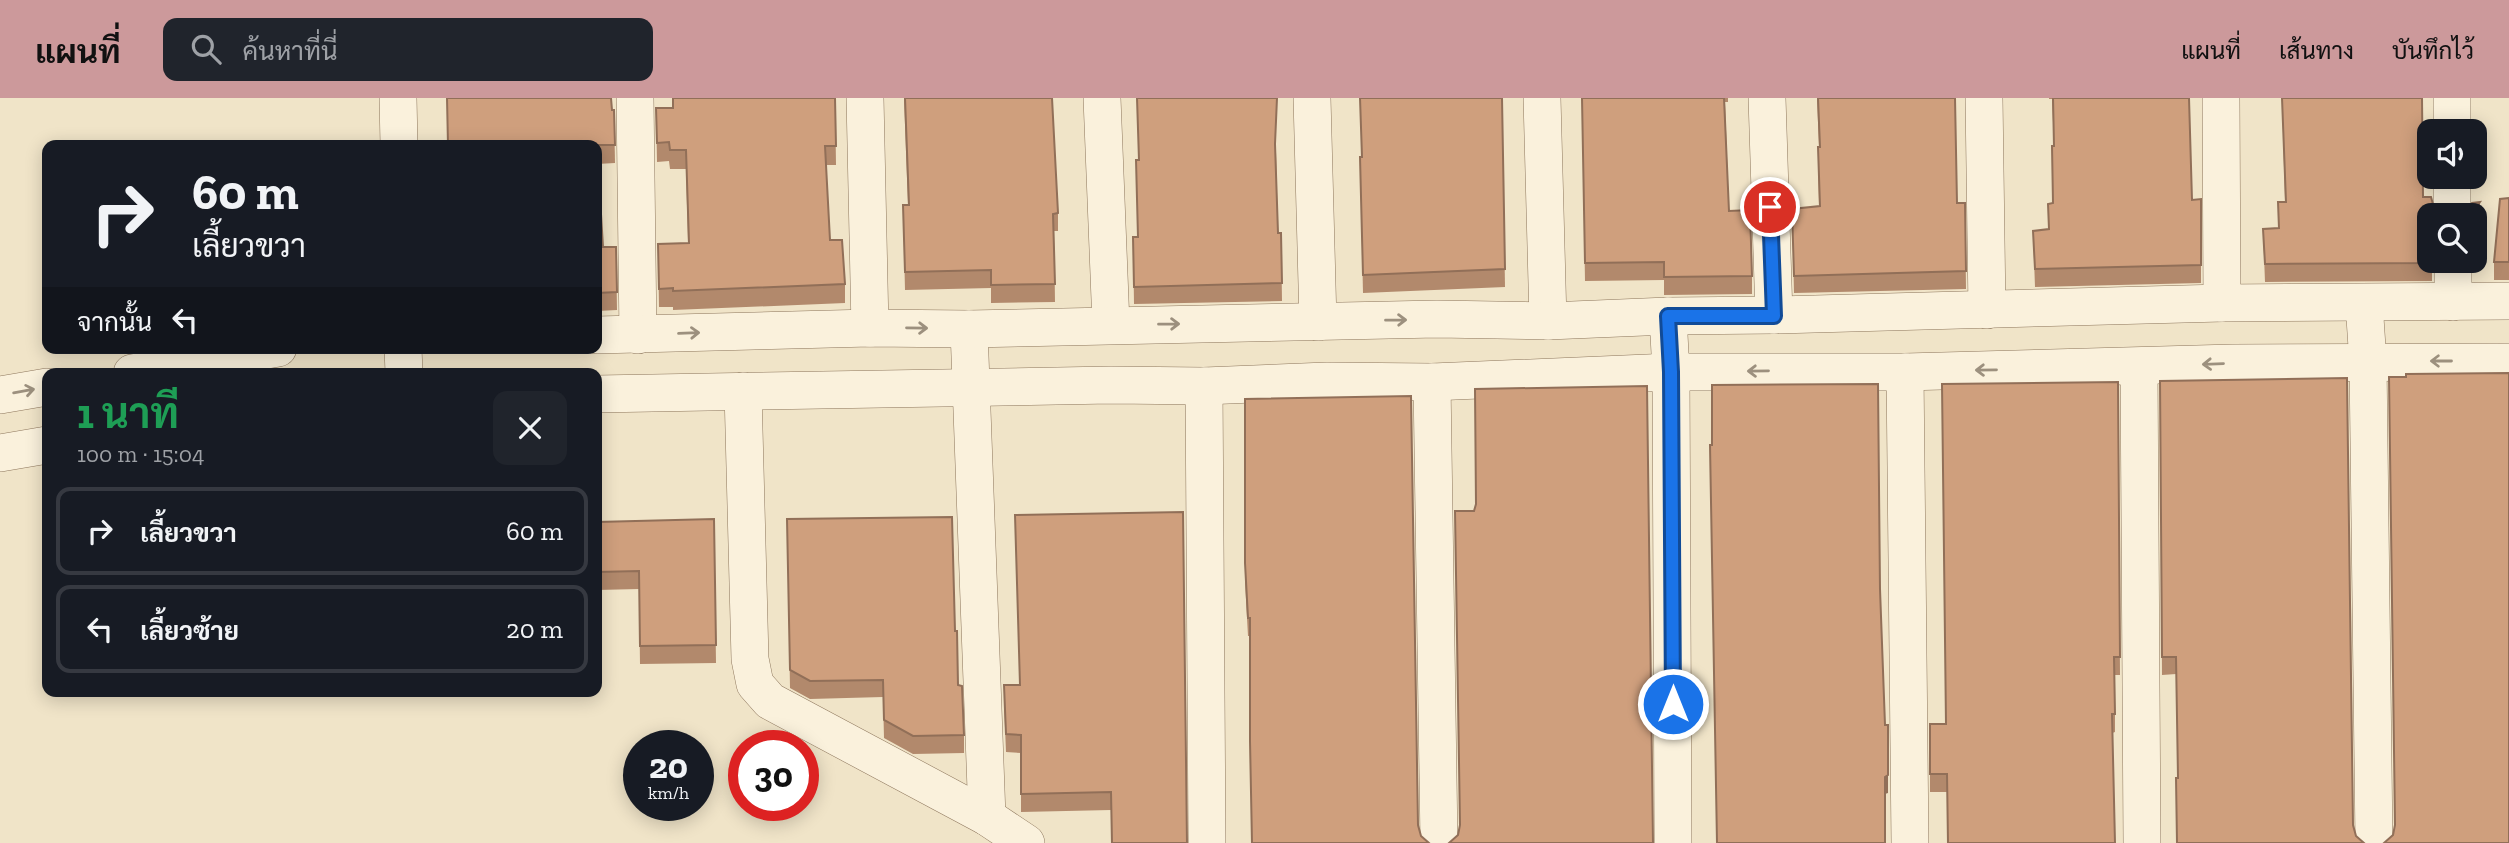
<!DOCTYPE html>
<html lang="th">
<head>
<meta charset="utf-8">
<style>
	body { margin:0; font-family:"Zilla Slab",Sarabun,serif; background:#20242c; color:#f1f3f6; height:100vh; display:flex; flex-direction:column; font-size:26px; white-space:nowrap }
	* { box-sizing:border-box; margin:0 }
	p { font-size:23px; color:#9ea1a6 }
	.icon { flex:none; width:38px; height:38px; fill:none; stroke:currentColor; stroke-width:2; stroke-linecap:round; stroke-linejoin:round }
	.map { position:relative; flex:1; overflow:hidden }
	.details { position:absolute; left:42px; top:270px; width:560px; height:329px; display:flex; flex-direction:column; background:#171b24; border-radius:14px; box-shadow:0 4px 18px #0003 }
	.details>* { flex:none }
	.hud { position:absolute; left:42px; top:42px; width:560px; height:214px; border-radius:14px; box-shadow:0 4px 18px #0003; background:#171b24; color:#f1f3f6; overflow:hidden }
	.fabs { position:absolute; left:2417px; top:21px; display:grid; gap:14px }
	.fabs a { display:grid; place-items:center; width:70px; height:70px; border-radius:14px; background:#171b24; box-shadow:0 4px 18px #0003; font-size:35px }
	.speed { position:absolute; left:623px; top:632px; display:flex; gap:14px; font-size:35px; font-weight:700; text-align:center }
	.speed>* { display:grid; place-content:center; width:91px; height:91px; border-radius:50%; background:#171b24; box-shadow:0 4px 18px #0003; line-height:1 }
	.speed small { font-size:18px; font-weight:400 }
	.speed .limit { border:10px solid #d22; background:#fff; color:#111 }
	.pin { position:absolute; display:grid; place-items:center; width:60px; height:60px; color:#fff; margin:-30px; border:4px solid #fff; border-radius:50%; box-shadow:0 2px 7px #0007 }
	.me { position:absolute; width:77px; margin:-38px; rotate:0deg; stroke-linejoin:round; filter:drop-shadow(0 0 5px #0008) }
	.turn { display:flex; align-items:center; gap:24px; height:147px; padding:0 35px; font-size:32px }
	.turn .icon { width:91px; height:91px; stroke-width:2.5 }
	.turn b { display:block; font-size:49px; line-height:60px }
	.then { display:flex; align-items:center; height:66px; padding:0 35px; background:#0003; gap:14px; font-size:26px }
	.round { display:grid; place-items:center; flex:none; width:74px; height:74px; border-radius:14px; background:#20242c }
	.head { display:flex; align-items:center; justify-content:space-between; height:119px; padding:0 35px }
	h1 { font-size:42px; font-weight:700; line-height:52px; color:#1e9e55 }
	ul { padding:0; list-style:none }
	li { display:flex; align-items:center; gap:21px; height:88px; margin:0 14px 10px; padding:0 21px; border:4px solid #363941; border-radius:14px }
	li div { flex:1 }
	li b { display:block; font-size:26px }
	li em { font-style:normal }
	header { display:flex; align-items:center; gap:42px; box-sizing:border-box; height:98px; padding:0 35px; background:#cc999b; color:#111 }
	header strong { font-size:33px }
	nav { display:flex; gap:38px; margin-inline-start:auto; font-size:24px }
	.search { width:490px; height:63px; background:#20242c; display:flex; align-items:center; gap:18px; box-sizing:border-box; padding:0 24px; border-radius:14px; color:#9ea1a6; font-size:26px }
	.map>svg:first-child { display:block }
	.lines { fill:none; stroke-linecap:round; stroke-linejoin:round }
	.street-casing { stroke:#8d765c; stroke-width:38 }
	.street { stroke:#faf1dc; stroke-width:37 }
	.wall { fill:#b2896c }
	.shaded-wall { fill:#916f58 }
	.building { fill:#cf9f7d; stroke:#916f58; stroke-width:2 }
	.oneway { stroke:#9c907e }
	.route-casing { stroke:#114b97; stroke-width:18 }
	.route { stroke:#1a73e8; stroke-width:12 }
</style>
</head>
<body>
<header>
<strong>แผนที่</strong>
<div class="search"><svg class="icon" aria-label="search" viewBox="0 0 24 24"><circle cx="10" cy="10" r="6"/><path d="M15 15l6 6"/></svg>ค้นหาที่นี่</div>
<nav><a>แผนที่</a><a>เส้นทาง</a><a>บันทึกไว้</a></nav>
</header>
<div class="map">
<svg width="2509" height="745" viewBox="0 0 2509 745">
	<rect width="100%" height="100%" fill="#f0e4c8"/>
	<g class="lines">
		<g class="street-casing">
			<g id="street">
				<polyline points="398,0 399,47"/>
				<polyline points="635,0 638,237"/>
				<polyline points="865,0 870,230"/>
				<polyline points="1102,0 1111,227"/>
				<polyline points="1312,0 1318,224"/>
				<polyline points="1542,0 1548,223"/>
				<polyline points="1767,0 1774,217"/>
				<polyline points="1984,0 1987,212"/>
				<polyline points="2221,0 2222,205"/>
				<polyline points="2452,0 2452,33"/>
				<polyline points="2452,79 2452,117"/>
				<polyline points="2453,163 2453,204"/>
				<polyline points="2364,205 2368,264 2374,745"/>
				<polyline points="1668,218 1671,274 1673,745"/>
				<polyline points="969,231 987,719"/>
				<polyline points="597,237 870,230 969,231 1437,221 1548,223 1668,218 1774,217 2222,205 2509,203"/>
				<polyline points="403,250 404,275"/>
				<polyline points="2139,269 2142,745"/>
				<polyline points="1905,274 1910,745"/>
				<polyline points="132,275 278,250"/>
				<polyline points="1432,284 1439,745"/>
				<polyline points="1204,288 1207,745"/>
				<polyline points="743,293 750,561 755,586 770,603 987,719 1026,745"/>
				<polyline points="597,296 1111,287 1204,288 1327,283 1432,284 1671,274 1905,274 2233,265 2509,264"/>
				<polyline points="0,297 47,289"/>
				<polyline points="0,355 47,347"/>
			</g>
		</g>
		<use href="#street" class="street"/>
	</g>
	<g class="wall">
		<polygon points="672,0 835,0 836,67 826,67 830,142 845,186 845,205 673,212 673,209 659,209 658,146 688,145 686,71 670,71 669,63 657,64 656,10 673,10"/>
		<polygon points="904,0 1052,0 1058,115 1058,133 1054,133 1055,204 991,205 991,190 905,192 903,107 908,107"/>
		<polygon points="1502,0 1505,189 1363,195 1360,59"/>
		<polygon points="1582,0 1728,0 1728,4 1725,4 1729,113 1752,178 1752,196 1664,197 1664,182 1585,183"/>
		<polygon points="1817,0 1955,0 1957,105 1965,105 1966,191 1794,195 1792,111 1819,108 1818,67 1818,49 1819,49"/>
		<polygon points="2049,0 2189,0 2192,102 2201,101 2201,185 2035,189 2033,133 2048,131 2048,106 2053,105 2052,48 2054,48 2052,1 2049,1"/>
		<polygon points="2282,0 2422,0 2423,99 2432,163 2432,183 2265,184 2263,131 2278,130 2278,104 2285,104"/>
		<polygon points="612,12 614,12 615,65 597,66 597,47"/>
		<polygon points="1276,54 1278,135 1281,135 1282,203 1134,206 1133,139 1138,139 1136,62"/>
		<polygon points="597,66 598,116 603,149 616,149 617,212 597,213"/>
		<polygon points="2509,100 2509,182 2494,182 2494,164"/>
		<polygon points="2160,283 2353,727 2356,738 2178,680 2176,576 2162,577"/>
		<polygon points="2118,284 2120,577 2115,577 2115,634 1947,694 1930,694 1930,626 1946,626"/>
		<polygon points="1411,298 1252,745 1250,538 1248,538 1245,483 1245,301"/>
		<polygon points="1183,414 1111,712 1021,714 1021,655 1006,654 1004,605 1004,587 1020,587 1015,417"/>
		<polygon points="714,421 716,565 640,566 639,491 597,492 597,424"/>
		<polygon points="787,421 955,533 958,587 964,637 964,655 913,656 884,640 883,599 810,601 790,590"/>
	</g>
	<g class="shaded-wall">
		<polygon points="2480,104 2480,122 2474,130 2474,117 2471,117"/>
		<polygon points="1888,677 1888,695 1885,696 1885,679"/>
	</g>
	<g class="building">
		<polygon points="447,0 611,0 612,12 614,12 615,47 448,47"/>
		<polygon points="673,0 835,0 836,48 825,48 830,142 842,142 845,186 673,193 673,190 659,191 658,146 689,145 686,52 670,52 669,44 657,45 656,10 673,10"/>
		<polygon points="905,0 1052,0 1058,115 1053,116 1055,186 991,187 991,172 905,174 903,107 909,107"/>
		<polygon points="1137,0 1277,0 1275,46 1278,135 1281,135 1282,185 1134,189 1133,139 1138,139 1136,62 1139,62"/>
		<polygon points="1360,0 1502,0 1505,171 1363,177 1360,59 1362,59"/>
		<polygon points="1582,0 1724,0 1729,113 1750,112 1752,178 1664,179 1664,164 1585,165"/>
		<polygon points="1818,0 1955,0 1957,105 1965,105 1966,173 1794,178 1792,111 1820,108 1818,49 1820,49"/>
		<polygon points="2053,0 2189,0 2192,102 2201,101 2201,167 2035,171 2033,133 2049,131 2048,106 2053,105 2052,48 2054,48"/>
		<polygon points="2282,0 2422,0 2423,99 2431,99 2434,110 2442,117 2429,117 2429,163 2432,163 2432,165 2265,166 2263,131 2279,130 2278,104 2286,104"/>
		<polygon points="597,66 598,116 601,116 603,149 616,149 617,194 597,195"/>
		<polygon points="2509,100 2509,164 2494,164 2500,101"/>
		<polygon points="2480,104 2471,117 2462,117 2472,105"/>
		<polygon points="2509,275 2509,745 2384,745 2393,737 2395,727 2389,279 2406,279 2406,276"/>
		<polygon points="2347,280 2353,727 2356,738 2364,745 2177,745 2176,680 2178,680 2176,559 2162,559 2160,283"/>
		<polygon points="2118,284 2120,559 2114,559 2115,616 2112,616 2115,745 1948,745 1947,676 1930,676 1930,626 1946,626 1942,286"/>
		<polygon points="1878,286 1880,491 1885,627 1888,627 1888,677 1885,679 1885,745 1717,745 1710,347 1712,347 1712,287"/>
		<polygon points="1647,288 1653,745 1449,745 1458,737 1460,727 1455,413 1474,413 1476,406 1475,291"/>
		<polygon points="1411,298 1418,727 1421,738 1429,745 1252,745 1250,643 1250,520 1248,520 1245,465 1245,301"/>
		<polygon points="1183,414 1187,745 1112,745 1111,694 1021,696 1021,637 1006,636 1004,587 1020,587 1015,417"/>
		<polygon points="952,419 955,533 957,533 958,587 962,588 964,637 913,638 884,622 883,582 810,583 790,572 787,421"/>
		<polygon points="714,421 716,547 640,548 639,473 597,474 597,424"/>
	</g>
	<defs><path id="oneway-shaft" d="M-6 0H5M1.5-3L5.5 0L1.5 3" fill="none" stroke-width="1.6" stroke-linecap="round" stroke-linejoin="round" transform="scale(1.75)"/></defs>
	<g class="oneway">
		<use href="#oneway-shaft" transform="translate(1396 222) rotate(-1)"/>
		<use href="#oneway-shaft" transform="translate(1169 226) rotate(-1)"/>
		<use href="#oneway-shaft" transform="translate(917 230) rotate(1)"/>
		<use href="#oneway-shaft" transform="translate(689 235) rotate(-2)"/>
		<use href="#oneway-shaft" transform="translate(2441 263) rotate(180)"/>
		<use href="#oneway-shaft" transform="translate(2213 266) rotate(178)"/>
		<use href="#oneway-shaft" transform="translate(1986 272) rotate(179)"/>
		<use href="#oneway-shaft" transform="translate(1758 273) rotate(179)"/>
		<use href="#oneway-shaft" transform="translate(24 293) rotate(-10)"/>
	</g>
	<g class="lines">
		<g class="route-casing">
			<polyline id="route" points="1673,606 1671,274 1668,218 1774,218 1770,109"/>
		</g>
		<use href="#route" class="route"/>
	</g>
</svg>
<div class="fabs">
<a><svg class="icon" aria-label="sound" viewBox="0 0 24 24"><path d="M4 9h4l5-4v14l-5-4H4zM17 9q2 3 0 6"/></svg></a>
<a><svg class="icon" aria-label="search" viewBox="0 0 24 24"><circle cx="10" cy="10" r="6"/><path d="M15 15l6 6"/></svg></a>
</div>
<div class="speed"><div>20<small>km/h</small></div><div class="limit">30</div></div>
<div class="pin" style="left:1770px;top:109px;background:#d93025"><svg class="icon" aria-label="arrive" viewBox="0 0 24 24"><path d="M6 21V4h12l-3 4 3 4H6"/></svg></div>
<svg class="me" style="left:1673px;top:606px" viewBox="-20 -20 40 40"><circle r="17" fill="#1a73e8" stroke="#fff" stroke-width="3"/><path d="M0-11L8 9 0 5-8 9z" fill="#fff"/></svg>
<div class="hud">
<div class="turn"><svg class="icon" aria-label="right" viewBox="0 0 24 24"><path d="M7 20v-9h11M14 6l5 5-5 5"/></svg><div><b>60 m</b>เลี้ยวขวา</div></div>
<div class="then">จากนั้น<svg class="icon" aria-label="left" viewBox="0 0 24 24"><path d="M17 20v-9H6M10 6l-5 5 5 5"/></svg></div>
</div>
<section class="details">
<div class="head"><div><h1>1 นาที</h1><p>100 m · 15:04</p></div><a class="round"><svg class="icon" aria-label="close" viewBox="0 0 24 24"><path d="M6 6l12 12M18 6L6 18"/></svg></a></div>
<ul>
<li><svg class="icon" aria-label="right" viewBox="0 0 24 24"><path d="M7 20v-9h11M14 6l5 5-5 5"/></svg><div><b>เลี้ยวขวา</b></div><em>60 m</em></li>
<li><svg class="icon" aria-label="left" viewBox="0 0 24 24"><path d="M17 20v-9H6M10 6l-5 5 5 5"/></svg><div><b>เลี้ยวซ้าย</b></div><em>20 m</em></li>
</ul>
</section>
</div>
</body>
</html>
